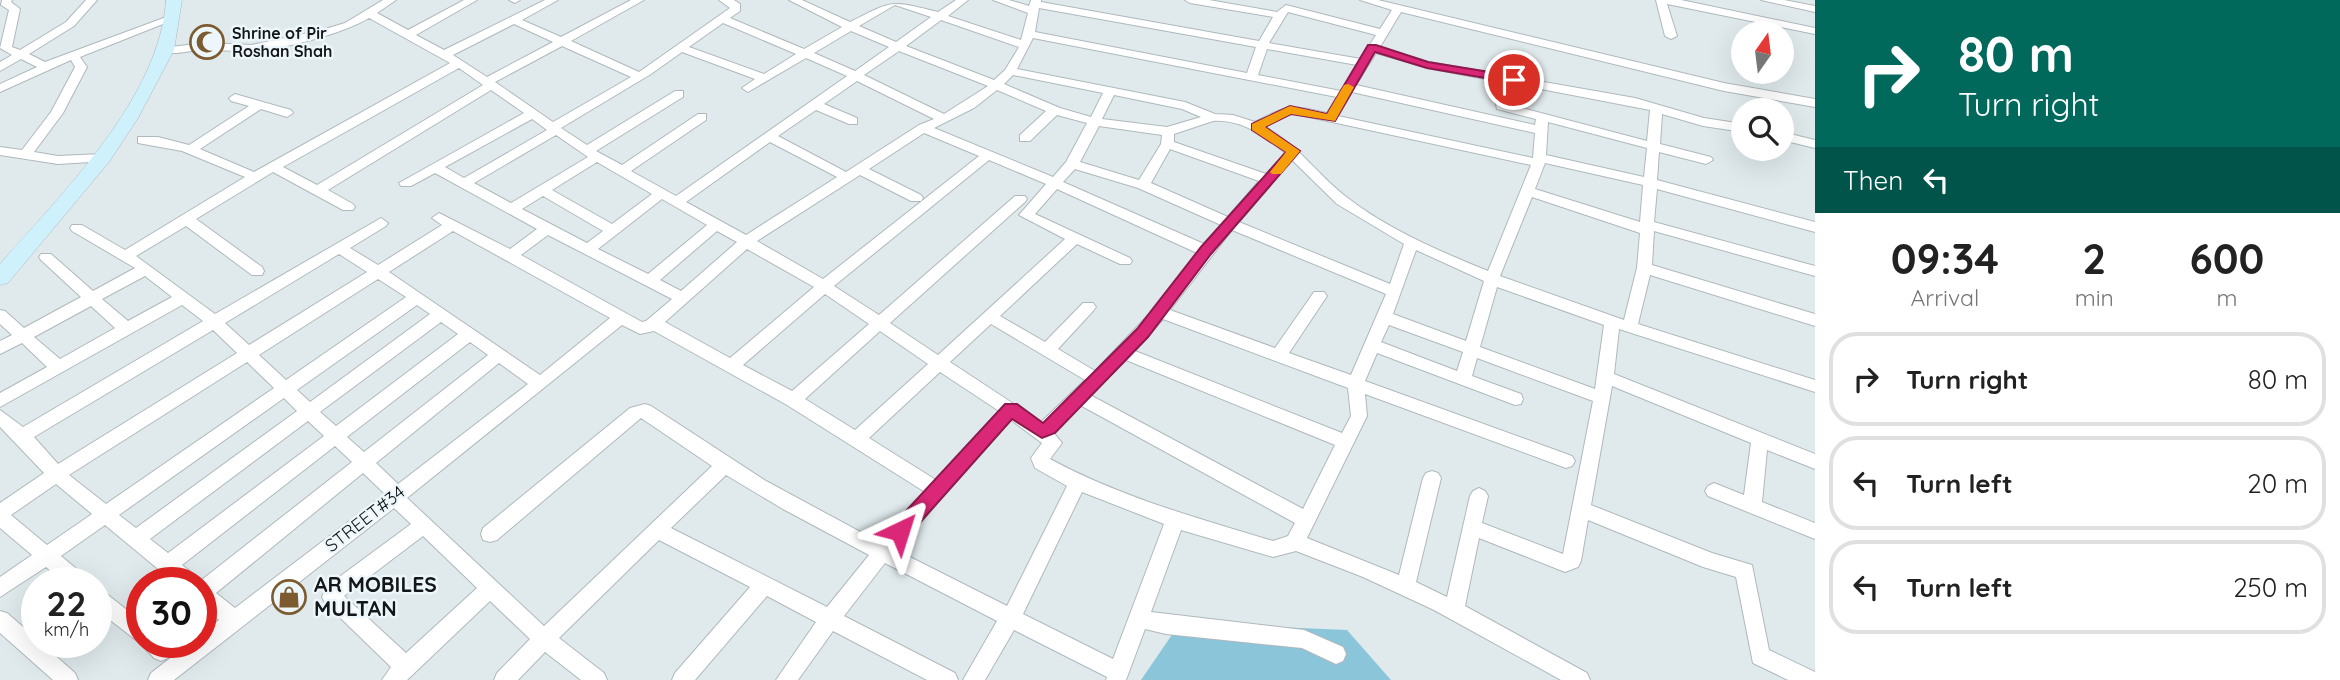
<!DOCTYPE html>
<html lang="en">
<head>
<meta charset="utf-8">
<style>
	body { margin:0; font-family:Quicksand,sans-serif; background:#f2f2f2; color:#222; height:100vh; display:flex; flex-direction:column; font-size:26px; white-space:nowrap }
	* { box-sizing:border-box; margin:0 }
	p { font-size:23px; color:#767676 }
	.icon { flex:none; width:38px; height:38px; fill:none; stroke:currentColor; stroke-width:2; stroke-linecap:round; stroke-linejoin:round }
	.map { position:relative; flex:1; overflow:hidden }
	.panel { display:flex; flex-direction:column; background:#fff; width:525px }
	.panel>* { flex:none }
	.banner { background:#00695c; color:#fff; overflow:hidden }
	.needle { width:46px; rotate:14deg }
	.controls { position:absolute; left:1731px; top:21px; display:grid; gap:14px }
	.controls a { display:grid; place-items:center; width:63px; height:63px; border-radius:50%; background:#fff; box-shadow:0 7px 28px #0002; font-size:35px }
	.speed { position:absolute; left:21px; top:567px; display:flex; gap:14px; font-size:35px; font-weight:700; text-align:center }
	.speed>* { display:grid; place-content:center; width:91px; height:91px; border-radius:50%; background:#fff; box-shadow:0 7px 28px #0002; line-height:1 }
	.speed small { font-size:18px; font-weight:400 }
	.speed .limit { border:10px solid #d22; background:#fff; color:#111 }
	.pin { position:absolute; display:grid; place-items:center; width:60px; height:60px; color:#fff; margin:-30px; border:4px solid #fff; border-radius:50%; box-shadow:0 2px 7px #0007 }
	.me { position:absolute; width:77px; margin:-38px; rotate:41deg; stroke-linejoin:round; filter:drop-shadow(0 0 5px #0008) }
	.turn { display:flex; align-items:center; gap:24px; height:147px; padding:0 28px; font-size:32px }
	.turn .icon { width:91px; height:91px; stroke-width:2.5 }
	.turn b { display:block; font-size:49px; line-height:60px }
	.then { display:flex; align-items:center; height:66px; padding:0 28px; background:#0003; gap:14px; font-size:26px }
	.eta { display:flex; justify-content:space-evenly; align-items:center; height:119px; text-align:center }
	.eta b { font-size:42px; font-weight:800; line-height:49px }
	ul { padding:0; list-style:none }
	li { display:flex; align-items:center; gap:21px; height:94px; margin:0 14px 10px; padding:0 14px; border:4px solid #e0e0e0; border-radius:28px }
	li div { flex:1 }
	li b { display:block; font-size:26px }
	li em { font-style:normal }
	main { display:flex; flex:1; min-height:0 }
	.map>svg:first-child { display:block }
	.green { fill:#8ac5da }
	.lines { fill:none; stroke-linecap:round; stroke-linejoin:round }
	.street-casing { stroke:#afb8bc; stroke-width:2 }
	.secondary-casing { stroke:#afb8bc; stroke-width:1 }
	.street { fill:#fff; fill-rule:evenodd }
	.secondary { fill:#cff1fc; fill-rule:evenodd }
	.route { fill:#db2777; stroke:#8e194d; stroke-width:2 }
	.slow { fill:#f59e0b }
	.labels { text-anchor:middle; stroke-width:5; stroke-linejoin:round; paint-order:stroke }
	.far-poi-label { font-size:16px; font-weight:bold; fill:#141718; stroke:#edf7fb; text-anchor:start }
	.street-label { font-size:18px; fill:#141718; stroke:#edf7fb }
	.near-poi-label { font-size:21px; font-weight:bold; fill:#141718; stroke:#edf7fb; text-anchor:start }
</style>
</head>
<body>
<main>
<div class="map">
<svg width="1815" height="680" viewBox="0 0 1815 680">
	<rect width="100%" height="100%" fill="#e0eaed"/>
	<polygon class="green" points="1180,623 1347,630 1391,680 1141,680"/>
	<g class="lines">
		<g class="street-casing">
			<g id="street">
				<polygon points="2,0 12,0 11,2 20,9 12,47 20,50 66,22 86,0 97,0 74,26 29,54 45,62 169,16 178,18 80,57 87,67 63,113 34,152 58,156 102,154 109,158 107,161 58,164 0,155 0,147 22,150 51,112 75,67 71,60 0,92 0,84 37,67 21,59 0,71 0,62 12,55 0,48 9,10 1,5"/>
				<path d="M383,0H396L377,13L408,30L464,0H477L416,35L444,50L545,0H558L522,20L561,37L631,0H644L571,41L639,72L730,8L719,0H734L740,4V11L730,18L804,49L842,27L789,0H802L850,22C894,0 889,0 938,12L956,0H968L948,16L1021,40L1028,13L993,0H1009L1029,6L1031,0H1041V2L1259,41L1273,17L1190,3L1185,0H1209L1277,12L1286,5L1380,29L1392,10L1360,0H1378L1724,83L1815,99V107L1724,91L1401,12L1380,47L1429,62L1635,98L1704,118L1743,124V132L1703,126L1662,114L1660,144L1711,157L1713,160L1706,164L1659,152L1657,180L1815,222V232L1657,189L1654,222L1815,266V276L1654,231L1652,265L1815,314V326L1650,275L1638,324L1815,380V392L1619,329L1614,374L1815,454V469L1767,450L1762,502L1815,523V539L1708,496L1705,491L1708,486L1714,483L1744,495L1751,443L1612,386L1591,505L1712,553L1752,565L1769,650L1815,672V680H1788L1753,663L1736,577L1703,567L1588,520L1581,561L1578,567L1565,572L1479,538L1465,606L1587,673L1590,680H1561L1434,610L1363,577L1296,551L1273,557L1181,530L1151,612L1304,630L1343,647L1346,654L1343,661L1336,664L1302,648L1166,634L1145,629L1126,680H1106L1107,677L1014,630L985,680H963L997,621L885,563L844,616L955,673L958,680H927L833,631L798,680H776L816,622L767,596L695,680H672L675,673L750,587L659,540L559,638L604,673L607,680H581L545,652L518,680H494L497,673L530,639L490,601L407,680H382L391,667L325,603L322,597L327,586L411,524L394,508L174,680H148L151,673L191,642H201V634L219,620L201,604V583H175L105,525L61,556L86,577L89,583H65L46,567L0,597V577L32,555L0,528V503L44,473L0,427V410L23,427L203,321L182,305L0,407V393L47,367L22,343L0,354V341L12,335L0,324V310L5,311L24,328L81,297L41,260L39,257L41,254H51L93,291L135,268L72,231L70,228L72,225H82L125,250L245,177L182,151L138,143V137H158L189,145L249,106L231,101L229,98L235,94L291,110L293,113L287,117L261,109L200,149L254,172L450,63L369,18C342,34 282,50 250,51C234,52 218,49 202,50C190,50 170,57 160,50L162,48L204,43L252,45L322,30L345,23ZM895,5L931,17L896,42L859,26ZM1039,8L1256,47L1247,73L1035,32ZM1288,12L1376,35L1361,59L1269,43ZM941,20L1019,47L1005,70L994,80L906,46ZM723,23L796,54L764,74L689,47ZM514,24L553,42L487,77L453,55ZM851,31L889,47L855,71L814,53ZM1033,38L1337,97L1327,113C1291,105 1288,104 1255,122L1233,115L1215,114L1185,102L1017,69ZM562,46L631,77L553,122L495,82ZM1267,49L1357,65L1341,91L1258,75ZM899,51L988,86L944,114L864,75ZM682,52L755,79L742,88L748,92L806,58L847,76L676,196L631,171L706,120V114H698L622,165L596,151L683,97V91H675L587,145L561,128L651,74ZM1376,53L1427,68L1491,80L1497,109L1536,119L1535,125L1356,85ZM459,68L483,85L317,185L283,167ZM1013,75L1103,93L1091,117L1060,108L1004,84ZM857,81L934,119L919,125L846,172L778,136L816,110L849,124H857V118L824,104ZM1504,82L1650,110L1647,141L1507,104ZM491,90L524,113L399,183L401,186H411L435,173L537,229L510,249L439,213L432,218L442,225L378,265L350,248L386,226L388,223L381,218L215,314L136,256L186,226L252,275H262L264,271L262,267L196,219L273,172L343,210H353L355,207L353,204L328,190ZM997,90L1046,111L1020,135V141H1030L1057,115L1087,123L1066,162L1053,177L934,128L974,108ZM1352,92L1535,133L1533,158L1338,116ZM1114,95L1182,109L1201,117L1167,127L1102,119ZM1288,114H1295L1531,165L1488,271C1439,251 1387,229 1345,196C1316,173 1298,145 1265,127ZM532,119L547,130L464,178L445,167ZM1213,121C1240,119 1265,135 1285,153L1266,174L1174,142V134ZM1548,122L1647,148L1644,177L1546,155ZM1099,126L1162,135L1161,144L1139,180L1080,162ZM924,133L979,156L823,279L757,241L860,175L911,201H921L923,198L921,195L869,169ZM556,135L588,157L511,203L474,183ZM770,142L837,177L746,235L686,202ZM1170,149L1259,181L1228,217L1151,183ZM989,160L1046,184L1019,215L1065,239L938,355L890,323L1025,202L1027,199L1025,196H1015L879,315L834,286ZM1292,160L1337,204L1404,244L1390,284L1239,222ZM597,162L652,194L612,224L552,190ZM1545,163L1643,185L1640,222L1535,189ZM1075,169L1138,188L1221,225L1204,244L1063,182ZM1057,189L1197,253L1155,308L1095,371L1058,349L1093,311L1096,307L1093,303H1083L1045,342L1000,316L1077,244L1120,264H1130L1132,261L1130,258L1035,214ZM543,196L603,231L587,243L522,209ZM1532,197L1640,233L1637,268L1624,320L1500,276ZM662,199L707,225L648,274L598,249ZM1232,230L1386,294L1351,375L1289,353L1327,296L1324,292H1314L1275,348L1170,310ZM453,231L610,318L540,375L389,272ZM717,231L737,242L681,291L660,280ZM548,235L672,299L646,321L642,322L521,255ZM747,249L814,287L730,358L665,322ZM1416,250L1484,281L1466,341L1393,314ZM339,254L367,272L249,345L225,323ZM145,276L172,297L128,321L102,299ZM378,279L406,297L286,380L259,355ZM1497,287L1604,325L1595,389L1480,347ZM825,294L869,324L792,391L743,365ZM417,305L430,314L310,402L297,390ZM91,306L115,328L60,359L34,337ZM1163,319L1348,388L1351,416L1342,433L1135,351ZM441,322L458,334L336,426L320,412ZM991,324L1085,380L1041,422L950,362ZM622,325L640,334L654,331L787,405L925,492L879,542L766,481L651,406L645,404L630,408L483,528L481,534L483,540L490,542L497,540L641,418L712,466L544,626L407,498ZM1389,325L1463,352L1457,371L1381,342ZM213,330L237,353L58,464L34,437ZM880,331L928,364L855,430L805,399ZM470,342L488,355L364,452L347,437ZM1377,353L1515,405L1521,404L1523,399L1521,394L1472,376L1477,358L1593,401L1563,554L1482,523L1488,496L1485,491L1479,488L1473,491L1470,496L1447,597L1416,582L1441,478L1438,473L1432,471L1426,473L1423,478L1399,575L1307,538L1367,416L1365,394L1566,468L1572,466L1575,461L1572,456L1365,381ZM1126,360L1335,445L1303,509L1090,395ZM247,362L274,388L106,504L69,475ZM499,363L528,384L398,484L376,463ZM940,372L999,411L936,480L869,438ZM284,398L297,411L136,528L119,515ZM1080,405L1295,523L1288,536L1273,541C1197,518 1120,497 1050,459L1062,443L1053,432ZM1011,420L1042,443L1031,458L1035,468L1067,486L1007,606L896,550ZM308,421L324,436L168,553L150,539ZM335,446L352,462L199,582L197,577L182,565ZM363,473L385,494L235,608L216,593ZM726,475L783,509L869,555L827,607L671,528ZM56,484L92,514L47,545L11,515ZM1082,492L1164,524L1113,659L1023,614ZM423,536L477,588L406,653L344,596Z"/>
				<polygon points="509,0 520,0 515,3"/>
				<polygon points="1656,0 1681,0 1815,28 1815,34 1667,4 1677,36 1671,39 1665,36"/>
				<polygon points="1761,0 1784,0 1815,6 1815,12"/>
				<polygon points="1782,132 1815,140 1815,148 1782,140"/>
				<polygon points="96,588 103,591 142,622 142,642 168,644 171,651 168,658 161,661 154,658 141,644 96,609"/>
				<polygon points="0,611 7,613 37,639 37,642 40,642 75,673 78,680 53,680 0,633"/>
			</g>
		</g>
		<g class="secondary-casing">
			<path id="secondary" d="M166,0H182L174,50L138,118L109,162L8,283L0,285V264C62,193 160,98 166,0Z"/>
		</g>
		<use href="#street" class="street"/>
		<use href="#secondary" class="secondary"/>
	</g>
	<polygon class="route" points="1368,45 1376,45 1428,62 1514,76 1520,80 1514,83 1427,68 1375,52 1335,121 1291,114 1265,127 1300,151 1211,254 1148,337 1055,433 1042,438 1012,419 907,537 900,539 893,537 890,531 893,525 1005,404 1017,404 1043,423 1137,329 1201,247 1286,152 1252,130 1252,124 1290,106 1327,114"/>
	<polygon class="slow" points="1348,84 1354,87 1335,121 1291,114 1265,127 1300,151 1281,174 1272,174 1270,172 1286,152 1252,130 1252,124 1290,106 1327,114 1344,85"/>
	<defs>
		<g id="mosque-ring" transform="scale(1.75)"><circle r="9.5" fill="#edf7fb" stroke="#7c5b31" stroke-width="1.5"/><path d="M3.5-4.9A6 6 0 1 0 3.5 4.9A5 5 0 1 1 3.5-4.9Z" fill="#7c5b31"/></g>
		<g id="shop-ring" transform="scale(1.75)"><circle r="9.5" fill="#edf7fb" stroke="#7c5b31" stroke-width="1.5"/><path d="M-5-2.5h2.3a2.7 3.5 0 0 1 5.4 0H5L5.5 6h-11ZM-1.5-2.5h3a1.5 2.3 0 0 0-3 0Z" fill="#7c5b31"/></g>
	</defs>
	<g fill-rule="evenodd">
		<use href="#mosque-ring" x="207" y="42"/>
		<use href="#shop-ring" x="289" y="597"/>
	</g>
	<g class="labels">
		<g class="far-poi-label">
			<text x="232" y="39">Shrine of Pir<tspan x="232" dy="18">Roshan Shah</tspan></text>
		</g>
		<g class="street-label">
			<text transform="translate(365 519) rotate(-38)" y="6">STREET#34</text>
		</g>
		<g class="near-poi-label">
			<text x="314" y="592">AR MOBILES<tspan x="314" dy="24">MULTAN</tspan></text>
		</g>
	</g>
</svg>
<div class="controls">
<a><svg class="needle" viewBox="-14 -14 28 28"><path d="M0-13l5 13h-10z" fill="#e53935"/><path d="M0 13l5-13h-10z" fill="#767676"/></svg></a>
<a><svg class="icon" aria-label="search" viewBox="0 0 24 24"><circle cx="10" cy="10" r="6"/><path d="M15 15l6 6"/></svg></a>
</div>
<div class="speed"><div>22<small>km/h</small></div><div class="limit">30</div></div>
<div class="pin" style="left:1514px;top:80px;background:#d93025"><svg class="icon" aria-label="arrive" viewBox="0 0 24 24"><path d="M6 21V4h12l-3 4 3 4H6"/></svg></div>
<svg class="me" style="left:900px;top:531px" viewBox="-20 -20 40 40"><path d="M0-17L14 15 0 8-14 15z" fill="#db2777" stroke="#fff" stroke-width="4"/></svg>
</div>
<section class="panel">
<div class="banner">
<div class="turn"><svg class="icon" aria-label="right" viewBox="0 0 24 24"><path d="M7 20v-9h11M14 6l5 5-5 5"/></svg><div><b>80 m</b>Turn right</div></div>
<div class="then">Then<svg class="icon" aria-label="left" viewBox="0 0 24 24"><path d="M17 20v-9H6M10 6l-5 5 5 5"/></svg></div>
</div>
<div class="eta">
<div><b>09:34</b><p>Arrival</p></div>
<div><b>2</b><p>min</p></div>
<div><b>600</b><p>m</p></div>
</div>
<ul>
<li><svg class="icon" aria-label="right" viewBox="0 0 24 24"><path d="M7 20v-9h11M14 6l5 5-5 5"/></svg><div><b>Turn right</b></div><em>80 m</em></li>
<li><svg class="icon" aria-label="left" viewBox="0 0 24 24"><path d="M17 20v-9H6M10 6l-5 5 5 5"/></svg><div><b>Turn left</b></div><em>20 m</em></li>
<li><svg class="icon" aria-label="left" viewBox="0 0 24 24"><path d="M17 20v-9H6M10 6l-5 5 5 5"/></svg><div><b>Turn left</b></div><em>250 m</em></li>
</ul>
</section>
</main>
</body>
</html>
